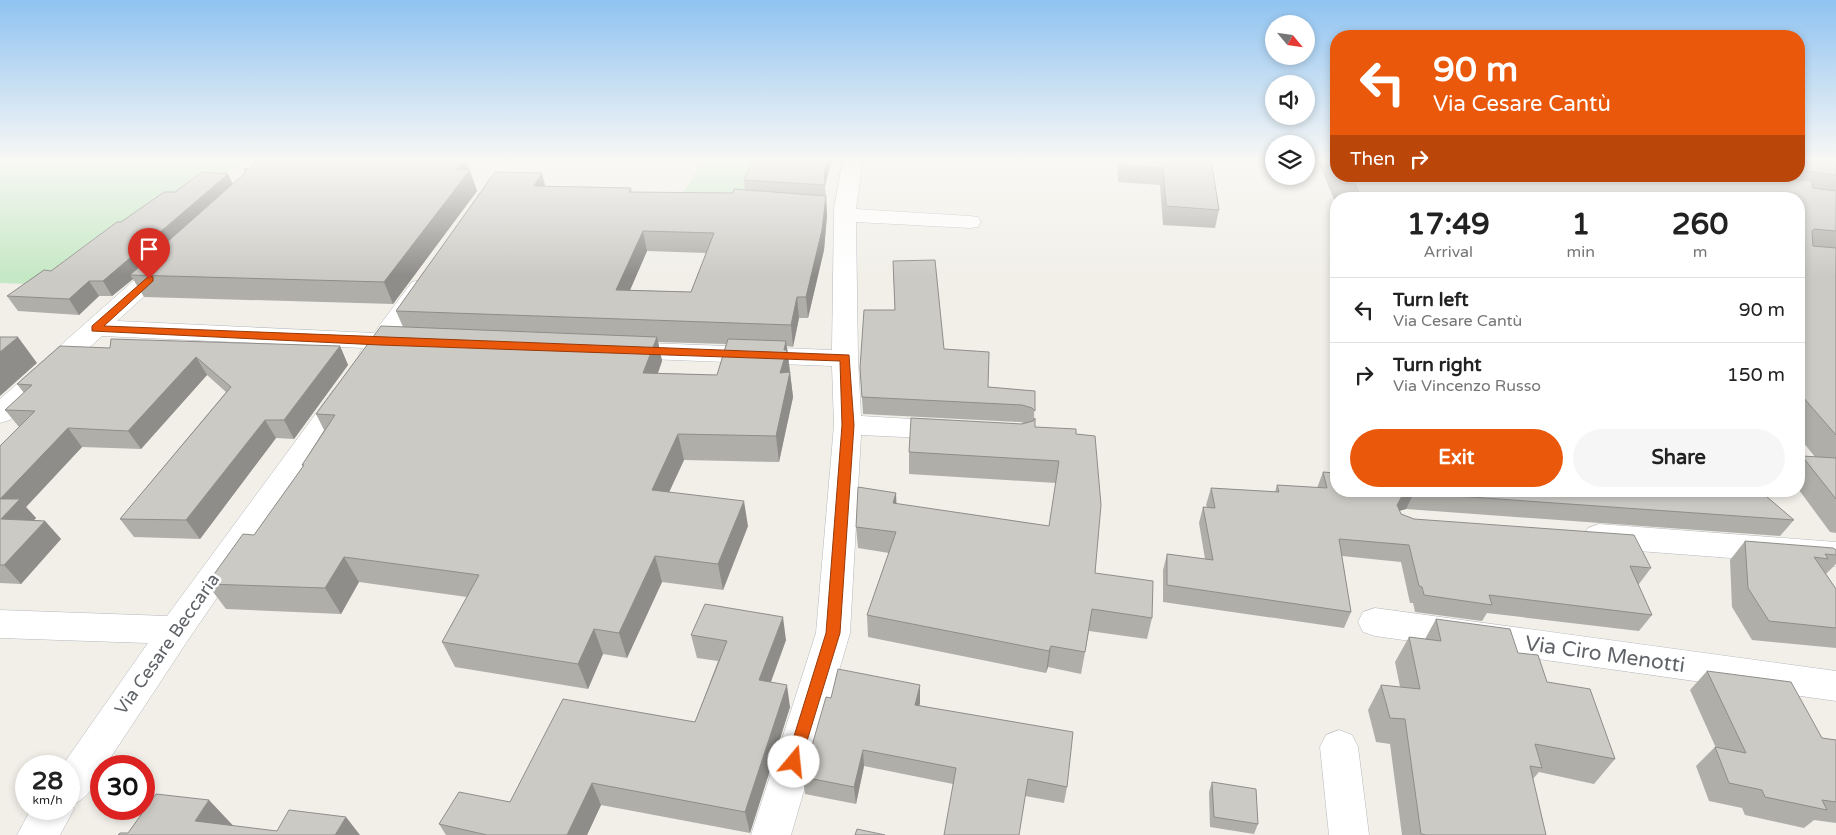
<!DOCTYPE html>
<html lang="en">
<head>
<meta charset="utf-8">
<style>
	body { margin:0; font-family:"Varela Round",sans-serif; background:#f6f6f6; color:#222; height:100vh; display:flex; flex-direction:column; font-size:19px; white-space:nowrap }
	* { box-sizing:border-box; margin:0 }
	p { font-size:16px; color:#767676 }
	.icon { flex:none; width:28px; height:28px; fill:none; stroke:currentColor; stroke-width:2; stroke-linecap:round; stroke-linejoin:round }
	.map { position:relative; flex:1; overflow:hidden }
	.sheet { position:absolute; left:1330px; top:192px; width:475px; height:305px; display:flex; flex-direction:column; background:#fff; border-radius:20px; box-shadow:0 2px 8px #0003 }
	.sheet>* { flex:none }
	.top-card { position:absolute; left:1330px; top:30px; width:475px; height:152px; border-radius:20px; box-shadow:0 2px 8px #0003; background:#ea580c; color:#fff; overflow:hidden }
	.needle { width:32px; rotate:119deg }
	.buttons { position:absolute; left:1265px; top:15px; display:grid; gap:10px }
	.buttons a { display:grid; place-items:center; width:50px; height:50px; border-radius:50%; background:#fff; box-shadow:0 2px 8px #0003; font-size:25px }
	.speed { position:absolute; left:15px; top:755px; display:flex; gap:10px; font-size:25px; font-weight:700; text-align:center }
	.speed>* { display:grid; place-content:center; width:65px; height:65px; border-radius:50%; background:#fff; box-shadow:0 2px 8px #0003; line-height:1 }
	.speed small { font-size:12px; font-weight:400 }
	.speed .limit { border:8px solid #d22; background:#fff; color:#111 }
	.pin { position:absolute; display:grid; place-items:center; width:42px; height:42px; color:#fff; margin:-51px -21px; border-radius:50% 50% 50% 0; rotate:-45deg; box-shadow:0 0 5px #0007 }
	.pin .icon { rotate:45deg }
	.me { position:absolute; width:55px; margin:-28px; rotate:17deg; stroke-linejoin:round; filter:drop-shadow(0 0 4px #0008) }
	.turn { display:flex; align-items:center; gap:18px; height:105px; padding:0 20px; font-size:22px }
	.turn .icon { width:65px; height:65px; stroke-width:2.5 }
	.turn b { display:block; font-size:35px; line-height:42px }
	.then { display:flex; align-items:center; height:48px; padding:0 20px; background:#0003; gap:10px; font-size:19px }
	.eta { display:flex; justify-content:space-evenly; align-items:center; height:85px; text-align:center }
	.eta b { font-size:30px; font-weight:700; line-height:35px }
	.button { display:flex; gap:10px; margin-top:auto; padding:10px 20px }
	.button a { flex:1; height:58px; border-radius:30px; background:#ea580c; color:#fff; font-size:20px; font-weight:700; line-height:58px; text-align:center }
	.button a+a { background:#f6f6f6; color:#222 }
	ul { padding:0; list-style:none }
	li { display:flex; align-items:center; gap:15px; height:65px; padding:0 20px; border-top:1px solid #e0e0e0 }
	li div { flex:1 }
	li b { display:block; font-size:19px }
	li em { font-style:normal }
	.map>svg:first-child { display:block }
	.green { fill:#c5e8c5 }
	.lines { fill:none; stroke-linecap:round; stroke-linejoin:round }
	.minor-casing { stroke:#b5b8bc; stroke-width:1 }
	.minor { fill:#fff; fill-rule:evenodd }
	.wall { fill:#afaea9; fill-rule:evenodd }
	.shaded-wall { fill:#8f8d8a }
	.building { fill:#cccac5; stroke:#8f8d8a; fill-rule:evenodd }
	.route { fill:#ea580c; stroke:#983908 }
	.labels { text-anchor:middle; stroke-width:5; stroke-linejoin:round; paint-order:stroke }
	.street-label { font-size:18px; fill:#5f6368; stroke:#fff }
	.near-street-label { font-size:21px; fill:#5f6368; stroke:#fff }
</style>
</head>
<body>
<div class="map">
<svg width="1836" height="835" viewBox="0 0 1836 835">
	<rect width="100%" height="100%" fill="#f1efe8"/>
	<g class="green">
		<polygon points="0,159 247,159 55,285 0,283"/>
		<polygon points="704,159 761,159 743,198 683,193"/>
	</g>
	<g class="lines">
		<g class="minor-casing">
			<g id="minor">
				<polygon points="843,159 863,159 856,209 970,216 978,217 981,222 978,227 970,228 856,222 858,358 861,416 946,421 956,423 960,430 956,437 946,439 861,435 850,633 791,835 751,835 816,633 834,425 832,366 622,358 613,356 609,350 613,344 622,342 832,350 834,208"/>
				<polygon points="166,257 174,259 177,264 174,269 117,321 374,333 412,282 420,280 428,282 432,287 399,334 415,337 419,342 415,347 406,350 389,349 381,360 372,362 363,360 359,354 363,348 102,336 10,420 0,423 0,399 158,259"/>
				<path d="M343,386L352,389L356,395L188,640L105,766H101C101,781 85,800 72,805L74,809L60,835H17L31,809H69V766H62L148,643L0,638V610L167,616L334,389Z"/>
				<polygon points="1599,524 1836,542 1836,566 1599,548 1588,544 1583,536 1588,528"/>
				<polygon points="1375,608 1836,671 1836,701 1375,636 1363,632 1358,622 1363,612"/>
				<polygon points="1339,730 1352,735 1358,747 1369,835 1329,835 1320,747 1326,735"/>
			</g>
		</g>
		<use href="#minor" class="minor"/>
	</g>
	<g class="wall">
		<path d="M832,159L825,185L827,215L824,250L808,318H799L793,347L787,346L793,397L779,462L684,460L669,492L748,526L723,590L662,582L627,658L603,654L588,689L455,667L442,642L467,597L359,582L341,614L226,609L207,584L254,535L303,467L302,465L324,430L316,414L403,327L396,311L545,186L631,188L632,192L733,193L745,190L744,180ZM647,251L706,253L691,292L630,290ZM658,342L726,344L717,375L658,373L662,361Z"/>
		<polygon points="1117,159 1203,159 1219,210 1215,228 1163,225 1160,185 1118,182"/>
		<polygon points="1317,159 1336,159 1336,176 1799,176 1799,159 1836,159 1836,533 1830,532 1799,490 1799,461 1802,456 1815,457 1799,437 1799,199 1336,199 1336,204"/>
		<polygon points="469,170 477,191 393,304 144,297 133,279 112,296 99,296 79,315 18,311 7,296 51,271 121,222 175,192 233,184"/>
		<polygon points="893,261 944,349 988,387 1035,391 1034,419 1035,427 1076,434 1095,573 1152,618 1147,639 1089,631 1081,674 1048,667 1046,673 868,637 867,615 889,553 858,548 856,527 896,493 896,504 1049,526 1056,483 909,474 909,452 1024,423 1020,422 863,414 860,368 895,310"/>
		<polygon points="340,346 348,365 294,439 276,438 200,539 134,537 120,519 226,392 207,375 141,449 82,447 26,507 36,518 34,520 45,521 61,539 21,584 0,583 0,446 19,427 5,410 24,393 17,384 110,348"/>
		<polygon points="1323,472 1336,491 1760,491 1794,520 1780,536 1406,509 1399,511 1401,514 1414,519 1651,568 1639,584 1638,584 1652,615 1639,631 1487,613 1482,621 1415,612 1413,603 1410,603 1401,562 1342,556 1351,612 1344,628 1163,602 1163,570 1167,554 1205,559 1199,523 1203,507 1207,507 1206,505 1211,488 1275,492 1277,485 1317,488"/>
		<polygon points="1745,541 1836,550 1836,564 1826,574 1836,589 1836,648 1752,640 1732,607 1730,560"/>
		<polygon points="1436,619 1518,653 1547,682 1615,759 1594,784 1539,772 1533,779 1546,835 1402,835 1390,744 1376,742 1368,710 1381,685 1400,687 1395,662 1409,637 1425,639"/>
		<polygon points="691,635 786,640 771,682 790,707 750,833 601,805 587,835 446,835 439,824 510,802 695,722 718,661 697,658"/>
		<polygon points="1707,671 1822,738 1836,740 1836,823 1814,820 1804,828 1745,815 1742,808 1709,801 1696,766 1715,747 1716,748 1690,690"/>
		<polygon points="831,698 920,703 919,705 1067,787 1064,803 1025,796 953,784 864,766 856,804 805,794 803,777"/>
		<polygon points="1212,782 1258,824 1254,834 1210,827 1209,792"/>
	</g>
	<g class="shaded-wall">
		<polygon points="466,159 477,191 393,304 384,282 455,170"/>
		<polygon points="828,159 832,159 825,185 824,174"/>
		<polygon points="542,173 547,193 534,186"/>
		<polygon points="228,174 235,188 130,275 133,279 112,296 103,281"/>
		<polygon points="826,196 827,215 824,250 808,318 806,297"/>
		<polygon points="643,231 647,251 621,311 616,290"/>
		<polygon points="89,281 99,296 79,315 69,299"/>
		<polygon points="797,297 799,318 793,347 791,325"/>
		<polygon points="18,337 37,363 0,396 0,352"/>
		<polygon points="657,337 662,361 649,398 643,373"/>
		<polygon points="786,341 793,397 779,462 776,436 780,373"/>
		<polygon points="340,346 348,365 294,439 284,420"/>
		<polygon points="196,357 207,375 141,449 128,431"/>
		<polygon points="265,420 276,438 200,539 186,520"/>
		<polygon points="68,428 82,447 26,507 36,518 18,538 1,519 0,499"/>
		<polygon points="678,434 684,460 658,516 652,490"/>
		<polygon points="896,493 897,515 893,503"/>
		<polygon points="1414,493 1406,509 1395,512 1397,505 1402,496"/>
		<polygon points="744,501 748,526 723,590 718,564"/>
		<polygon points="45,521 61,539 21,584 4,565"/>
		<polygon points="655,556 662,582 627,658 619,633"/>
		<polygon points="344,557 359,582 341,614 325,588"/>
		<polygon points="783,617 786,640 763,703 759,680"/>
		<polygon points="594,629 603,654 588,689 578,664"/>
		<polygon points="1051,646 1048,667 1046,673 1049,651"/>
		<polygon points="787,685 790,707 750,833 745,812"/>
		<polygon points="920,685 920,703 915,722 915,705"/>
		<polygon points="863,750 864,766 856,804 854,787"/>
		<polygon points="592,783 601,805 587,835 567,835"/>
		<polygon points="209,800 242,835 195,821"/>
		<polygon points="346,817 360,835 335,835"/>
	</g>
	<g class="building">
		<polygon points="259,159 465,159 455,170 470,170 384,282 130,275 245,173 244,168 249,169"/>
		<polygon points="753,159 828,159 824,174 825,185 744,180"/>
		<polygon points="1120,159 1211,159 1219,210 1166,206 1163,168 1120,165"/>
		<polygon points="1332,159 1336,159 1336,169"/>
		<polygon points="1799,159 1836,159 1836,175 1799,170"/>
		<polygon points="202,172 228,174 103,281 89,281 69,299 7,296 44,270 51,271 117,222 121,222 164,192 175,192"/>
		<path d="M495,172L542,173L534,186L631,188L629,192L733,193L734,189L826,196L822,230L806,297H797L791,325L396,311ZM643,231L714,233L691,292L616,290Z"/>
		<polygon points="1339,176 1635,176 1692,180 1811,180 1813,188 1836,191 1836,231 1814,229 1812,231 1813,246 1836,248 1836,435 1802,396 1799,396 1799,199 1361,199 1355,184 1342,183"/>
		<polygon points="935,260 944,349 989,352 988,387 1035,391 1035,411 1032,408 1022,405 862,397 860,368 864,310 895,310 893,261"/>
		<polygon points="381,326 657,337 643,373 717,375 728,339 786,341 784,350 787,350 780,373 790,372 776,436 678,434 652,490 744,501 718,564 655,556 619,633 594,629 578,664 442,642 479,575 344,557 325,588 207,584 243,534 254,535 304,465 302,465 335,415 316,414"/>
		<polygon points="0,337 18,337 0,352"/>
		<polygon points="111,339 340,346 284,420 265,420 186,520 120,519 231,387 196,357 128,431 68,428 0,499 20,499 1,519 45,521 4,565 0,565 0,446 35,411 5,410 32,385 17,384 60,346 110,348"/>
		<polygon points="911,418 1022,424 1033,421 1035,418 1035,427 1076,429 1076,434 1095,436 1101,505 1095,573 1153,581 1152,618 1092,609 1085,652 1051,646 1049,651 867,615 896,532 856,527 858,487 896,493 893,503 1049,526 1059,461 909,452"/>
		<polygon points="1802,456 1836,458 1836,499"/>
		<polygon points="1323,472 1336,473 1336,491 1760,491 1794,520 1414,493 1402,496 1397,505 1401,514 1414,519 1634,535 1651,568 1630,566 1652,615 1489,595 1492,605 1424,595 1422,587 1419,586 1409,545 1339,539 1351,612 1167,585 1167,554 1213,560 1203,507 1215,508 1211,488 1279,492 1277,485 1327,488"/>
		<polygon points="1745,541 1833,548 1836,550 1836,555 1825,554 1828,559 1814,557 1836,589 1836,628 1769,621 1748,588"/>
		<polygon points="705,604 783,617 759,680 787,685 745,812 592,783 567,835 487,835 439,824 459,792 510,802 563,699 695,722 727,641 691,635"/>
		<polygon points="1436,619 1510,629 1518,653 1538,655 1547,682 1590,689 1615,759 1535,744 1542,768 1530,766 1546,835 1426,835 1421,834 1405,719 1390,718 1381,685 1420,689 1409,637 1441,641"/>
		<polygon points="838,669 920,685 915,705 1073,732 1067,787 1028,779 1019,835 944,835 956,768 863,750 854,787 803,777 826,697 831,698"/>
		<polygon points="1707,671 1791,682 1822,738 1836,740 1836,802 1822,800 1827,810 1765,797 1762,790 1729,783 1715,747 1746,753"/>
		<polygon points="1212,782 1256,789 1258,824 1214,817"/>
		<polygon points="156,794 209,800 195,821 277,831 289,810 346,817 335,835 118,835 120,833 128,833"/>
		<polygon points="857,829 885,835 855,835"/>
	</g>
	<linearGradient id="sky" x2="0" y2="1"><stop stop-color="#8fc3f1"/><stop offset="0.58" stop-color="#f9f8f5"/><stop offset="1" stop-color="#f9f8f5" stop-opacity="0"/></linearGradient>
	<rect width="1836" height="276" fill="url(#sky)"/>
	<polygon class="route" points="149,276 153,277 153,281 104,326 849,355 854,425 840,633 799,767 794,769 788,767 786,762 826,633 842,425 840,361 380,345 92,331 92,326"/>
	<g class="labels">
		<g class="street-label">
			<text transform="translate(167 644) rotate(-55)" y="6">Via Cesare Beccaria</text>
		</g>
		<g class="near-street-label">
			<text transform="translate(1605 654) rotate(8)" y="7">Via Ciro Menotti</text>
		</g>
	</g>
</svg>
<div class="buttons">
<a><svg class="needle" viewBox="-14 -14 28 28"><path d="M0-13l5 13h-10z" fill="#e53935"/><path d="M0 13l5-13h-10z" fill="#767676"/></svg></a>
<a><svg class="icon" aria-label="sound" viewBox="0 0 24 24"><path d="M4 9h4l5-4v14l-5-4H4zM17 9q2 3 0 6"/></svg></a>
<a><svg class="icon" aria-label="layers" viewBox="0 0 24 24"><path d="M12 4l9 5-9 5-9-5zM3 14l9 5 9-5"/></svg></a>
</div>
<div class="speed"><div>28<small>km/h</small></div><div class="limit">30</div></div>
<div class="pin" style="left:149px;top:279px;background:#d93025"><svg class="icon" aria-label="arrive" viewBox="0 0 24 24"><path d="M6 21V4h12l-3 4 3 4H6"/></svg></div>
<svg class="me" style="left:794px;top:762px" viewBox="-20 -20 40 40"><circle r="19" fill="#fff"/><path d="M0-13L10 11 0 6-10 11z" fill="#ea580c"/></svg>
<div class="top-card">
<div class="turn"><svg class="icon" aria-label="left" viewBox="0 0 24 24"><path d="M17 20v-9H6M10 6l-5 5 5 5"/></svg><div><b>90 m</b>Via Cesare Cantù</div></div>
<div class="then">Then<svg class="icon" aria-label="right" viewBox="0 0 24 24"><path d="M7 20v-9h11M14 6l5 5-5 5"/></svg></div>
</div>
<section class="sheet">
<div class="eta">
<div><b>17:49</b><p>Arrival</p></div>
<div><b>1</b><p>min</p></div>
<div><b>260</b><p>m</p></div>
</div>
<ul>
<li><svg class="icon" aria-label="left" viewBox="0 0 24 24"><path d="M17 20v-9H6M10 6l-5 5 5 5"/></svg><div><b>Turn left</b><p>Via Cesare Cantù</p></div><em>90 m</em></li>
<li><svg class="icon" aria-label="right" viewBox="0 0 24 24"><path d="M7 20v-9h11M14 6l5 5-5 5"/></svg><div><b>Turn right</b><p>Via Vincenzo Russo</p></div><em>150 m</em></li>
</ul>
<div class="button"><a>Exit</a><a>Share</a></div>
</section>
</div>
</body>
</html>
